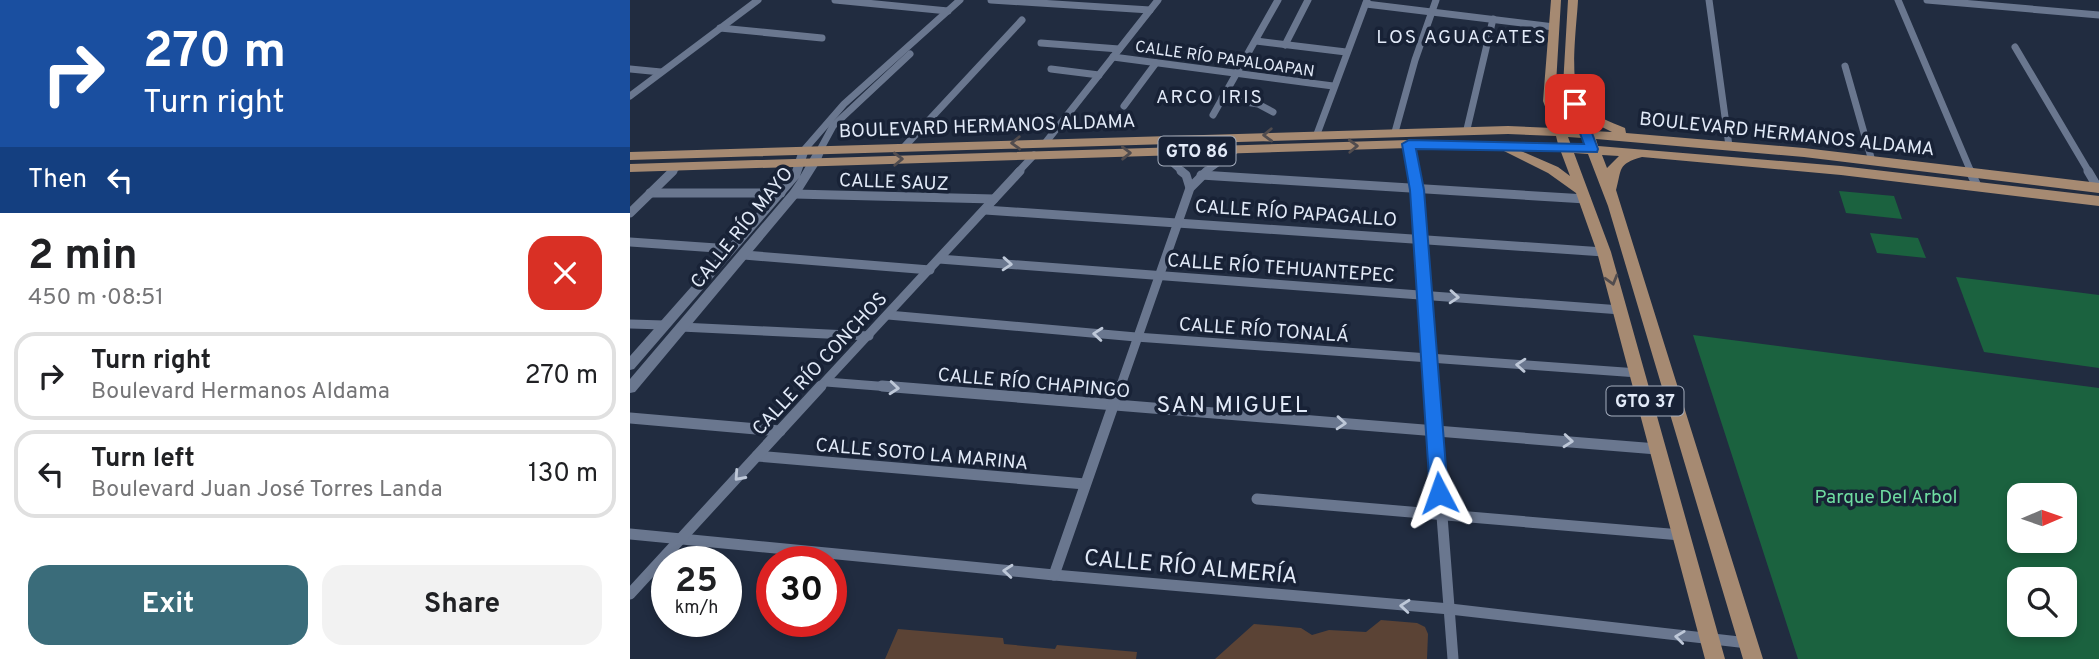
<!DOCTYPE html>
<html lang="en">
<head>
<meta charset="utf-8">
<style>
	body { margin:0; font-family:Overpass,sans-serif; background:#f2f2f2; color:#202124; height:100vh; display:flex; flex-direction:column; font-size:26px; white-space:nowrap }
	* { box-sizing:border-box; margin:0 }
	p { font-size:23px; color:#757577 }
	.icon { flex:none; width:38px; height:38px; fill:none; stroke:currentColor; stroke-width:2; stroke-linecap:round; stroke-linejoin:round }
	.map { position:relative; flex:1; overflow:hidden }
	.panel { display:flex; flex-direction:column; background:#fff; width:630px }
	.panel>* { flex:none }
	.hud { background:#1a4fa0; color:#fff; overflow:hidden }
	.needle { width:46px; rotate:88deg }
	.tools { position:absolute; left:1377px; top:483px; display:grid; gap:14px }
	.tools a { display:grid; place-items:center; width:70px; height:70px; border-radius:14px; background:#fff; box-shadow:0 4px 10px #0003; font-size:35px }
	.speed { position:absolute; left:21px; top:546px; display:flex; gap:14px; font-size:35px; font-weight:700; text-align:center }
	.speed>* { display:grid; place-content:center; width:91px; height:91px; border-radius:50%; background:#fff; box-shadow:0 4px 10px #0003; line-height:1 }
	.speed small { font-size:18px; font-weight:400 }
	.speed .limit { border:10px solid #d22; background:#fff; color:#111 }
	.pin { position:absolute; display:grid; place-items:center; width:60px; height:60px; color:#fff; margin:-30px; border-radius:14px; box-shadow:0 4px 10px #0006 }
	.me { position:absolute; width:77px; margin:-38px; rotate:356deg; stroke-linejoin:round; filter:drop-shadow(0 0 5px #0008) }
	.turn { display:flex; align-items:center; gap:24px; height:147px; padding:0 28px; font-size:32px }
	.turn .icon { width:91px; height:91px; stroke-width:2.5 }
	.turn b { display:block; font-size:49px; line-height:60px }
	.then { display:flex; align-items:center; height:66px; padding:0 28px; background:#0003; gap:14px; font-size:26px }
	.round { display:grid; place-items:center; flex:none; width:74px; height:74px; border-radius:21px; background:#f2f2f2 }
	.overview { display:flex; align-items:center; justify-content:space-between; height:119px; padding:0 28px }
	h1 { font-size:42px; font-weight:700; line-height:52px }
	.cta { display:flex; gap:14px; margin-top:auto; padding:14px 28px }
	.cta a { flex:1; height:80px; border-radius:21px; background:#3a6c7a; color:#fff; font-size:28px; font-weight:700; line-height:80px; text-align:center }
	.cta a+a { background:#f2f2f2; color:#202124 }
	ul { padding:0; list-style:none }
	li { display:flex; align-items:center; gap:21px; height:88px; margin:0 14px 10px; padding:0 14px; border:4px solid #e0e0e0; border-radius:21px }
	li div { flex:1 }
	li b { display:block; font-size:26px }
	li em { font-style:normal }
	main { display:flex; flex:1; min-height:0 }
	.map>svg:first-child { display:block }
	.green { fill:#1b623f; fill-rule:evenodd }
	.building { fill:#5b4335 }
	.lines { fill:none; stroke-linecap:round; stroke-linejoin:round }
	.minor-far2 { stroke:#6a778f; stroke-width:7 }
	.minor-far1 { stroke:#6a778f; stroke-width:9 }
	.minor { stroke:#6a778f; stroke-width:11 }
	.tertiary { fill:#6a778f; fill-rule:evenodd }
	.primary { fill:#a68a72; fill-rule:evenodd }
	.oneway { stroke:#514c4e }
	.oneway2 { stroke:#bec8d8 }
	.route { fill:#1a73e8; stroke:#114b97; stroke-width:2 }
	.labels { text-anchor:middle; stroke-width:7; stroke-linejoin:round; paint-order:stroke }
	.far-street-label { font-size:16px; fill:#e2eaf8; stroke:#182236 }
	.shield { fill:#182236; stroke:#a5aebe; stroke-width:2 }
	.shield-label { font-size:18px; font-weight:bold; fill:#e2eaf8 }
	.far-quarter-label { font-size:19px; letter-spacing:2px; fill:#e2eaf8; stroke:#182236 }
	.street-label { font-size:19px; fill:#e2eaf8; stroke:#182236 }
	.park-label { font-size:19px; fill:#6fdda1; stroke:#182236 }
	.quarter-label { font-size:23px; letter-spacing:2px; fill:#e2eaf8; stroke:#182236 }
	.near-street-label { font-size:23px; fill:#e2eaf8; stroke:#182236 }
</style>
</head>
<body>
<main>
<section class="panel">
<div class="hud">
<div class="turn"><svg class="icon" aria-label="right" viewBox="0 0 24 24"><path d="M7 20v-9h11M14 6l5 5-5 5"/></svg><div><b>270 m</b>Turn right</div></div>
<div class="then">Then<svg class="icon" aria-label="left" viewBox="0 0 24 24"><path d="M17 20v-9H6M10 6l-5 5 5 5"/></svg></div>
</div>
<div class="overview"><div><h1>2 min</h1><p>450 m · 08:51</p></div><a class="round" style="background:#d93025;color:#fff"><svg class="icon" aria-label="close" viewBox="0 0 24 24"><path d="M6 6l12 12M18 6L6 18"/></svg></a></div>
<ul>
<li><svg class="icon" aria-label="right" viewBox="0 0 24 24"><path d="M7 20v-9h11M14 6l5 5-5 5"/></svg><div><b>Turn right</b><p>Boulevard Hermanos Aldama</p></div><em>270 m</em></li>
<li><svg class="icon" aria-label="left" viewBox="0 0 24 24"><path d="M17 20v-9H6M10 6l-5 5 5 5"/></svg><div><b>Turn left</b><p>Boulevard Juan José Torres Landa</p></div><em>130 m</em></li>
</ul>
<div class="cta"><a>Exit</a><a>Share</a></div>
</section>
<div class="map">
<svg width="1469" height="659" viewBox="0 0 1469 659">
	<rect width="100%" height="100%" fill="#212c40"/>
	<g class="green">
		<polygon points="1209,191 1264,196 1272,219 1216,213"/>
		<polygon points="1240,233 1288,238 1296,258 1247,253"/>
		<polygon points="1326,277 1469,295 1469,368 1354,352"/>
		<path d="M1063,335L1469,388V659H1168ZM1390,495H1435V541H1390ZM1390,579H1435V625H1390Z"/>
	</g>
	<g class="building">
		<polygon points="751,620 787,623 795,627 798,634 797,659 585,659 624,624 671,628 682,635 699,630 736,632"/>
		<polygon points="268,629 373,638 374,644 425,649 427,645 507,652 506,659 255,659"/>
	</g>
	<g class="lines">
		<g class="minor-far2">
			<polyline points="205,0 318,11"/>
			<polyline points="361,0 520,10"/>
			<polyline points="1079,0 1099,146"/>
			<polyline points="1268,0 1341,172"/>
			<polyline points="1297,0 1469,15"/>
			<polyline points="736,4 924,27"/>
			<polyline points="90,28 192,38"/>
			<polyline points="626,41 716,52"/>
			<polyline points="411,43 489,49"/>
			<polyline points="655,45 678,0"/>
			<polyline points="1385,47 1459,172"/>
			<polyline points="483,57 703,86"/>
			<polyline points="1215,66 1242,161"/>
			<polyline points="0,69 31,72"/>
			<polyline points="421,69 469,75"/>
			<polyline points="0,96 128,0"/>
			<polyline points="592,98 628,104 643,112"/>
			<polyline points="494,106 526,63"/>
			<polyline points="583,115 648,0"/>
			<polyline points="837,129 863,19"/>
			<polyline points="765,132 785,60 806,0"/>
			<polyline points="687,134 737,0"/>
			<polyline points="416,142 528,0"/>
			<polyline points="779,144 784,172"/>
			<polyline points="531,145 530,152 553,172"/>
			<polyline points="275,146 392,20"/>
			<polyline points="174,150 214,104 330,0"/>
			<polyline points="190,150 203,126 280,54"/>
			<polyline points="41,172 47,167"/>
			<polyline points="388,172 404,155"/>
			<polyline points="575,172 606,150"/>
		</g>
		<g class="minor-far1">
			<polyline points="551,171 556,175 560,188"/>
			<polyline points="784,171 802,388"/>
			<polyline points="1340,171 1347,186"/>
			<polyline points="1458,171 1468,188"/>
			<polyline points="571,175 956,199"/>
			<polyline points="20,193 151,193"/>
			<polyline points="164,194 364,199"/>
			<polyline points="355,210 974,252"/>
			<polyline points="0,213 43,171"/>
			<polyline points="0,242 101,249"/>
			<polyline points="114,255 300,270"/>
			<polyline points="309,259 991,310"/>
			<polyline points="258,315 506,337 1008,373"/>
			<polyline points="0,324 34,325"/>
			<polyline points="51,327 239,336"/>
			<polyline points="196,382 273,388"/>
			<polyline points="189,388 390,171"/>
			<polyline points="490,388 560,188 577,171"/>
		</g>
		<g class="minor">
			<polyline points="252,386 1027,449"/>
			<polyline points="802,386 823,659"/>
			<polyline points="0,418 150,431"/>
			<polyline points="127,456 455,484"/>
			<polyline points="627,499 1051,535"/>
			<polyline points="0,534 424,575 820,609 1118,643"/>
			<polyline points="424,575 490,386"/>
			<polyline points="0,594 191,386"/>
		</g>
		<polygon class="tertiary" points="174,147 179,150 170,176 186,148 194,148 195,150 190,162 168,197 5,392 0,393 0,379 160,191 169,178 4,369 0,370 0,356 161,174 169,150"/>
		<path class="primary" d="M921,0H931L925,101L935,129L949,130L933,86L938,0H948C947,23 938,87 952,104C963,116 981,122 995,128L996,133L1174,148L1469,183V193L1174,157L966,139L968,146L1211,166L1469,196V206L1211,175L1012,157C987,164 992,169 986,190L1133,659H1113L978,206L958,154L944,153L981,252L1095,659H1075L967,252L946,193L918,173L872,150L779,148L0,172V164L779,140L928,144L926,136L878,134L0,160V152L878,126L923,128L913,101ZM958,120L982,132L962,131ZM938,137L952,138L955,145H941ZM891,151L931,152L940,176L928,167ZM972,155L989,156L977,168Z"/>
	</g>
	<defs><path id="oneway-chevron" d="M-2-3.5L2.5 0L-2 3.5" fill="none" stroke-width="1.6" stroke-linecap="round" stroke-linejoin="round" transform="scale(1.75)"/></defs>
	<g class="oneway">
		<use href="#oneway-chevron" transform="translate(638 135) rotate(178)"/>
		<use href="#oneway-chevron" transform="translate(386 143) rotate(178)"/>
		<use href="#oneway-chevron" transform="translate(723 146) rotate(-2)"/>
		<use href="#oneway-chevron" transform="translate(496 153) rotate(-1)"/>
		<use href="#oneway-chevron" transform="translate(268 159) rotate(-2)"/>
		<use href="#oneway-chevron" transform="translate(982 280) rotate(74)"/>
	</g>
	<g class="oneway2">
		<use href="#oneway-chevron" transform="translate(377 264) rotate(4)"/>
		<use href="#oneway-chevron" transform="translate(824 297) rotate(4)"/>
		<use href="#oneway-chevron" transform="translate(468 334) rotate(-175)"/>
		<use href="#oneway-chevron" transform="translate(891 365) rotate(-176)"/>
		<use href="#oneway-chevron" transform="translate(264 388) rotate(5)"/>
		<use href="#oneway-chevron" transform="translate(711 423) rotate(4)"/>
		<use href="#oneway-chevron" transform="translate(938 441) rotate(5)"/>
		<use href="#oneway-chevron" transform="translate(109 476) rotate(132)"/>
		<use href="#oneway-chevron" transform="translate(378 571) rotate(-175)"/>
		<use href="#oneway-chevron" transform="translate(775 606) rotate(-175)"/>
		<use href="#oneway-chevron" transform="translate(1050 637) rotate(-173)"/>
	</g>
	<polygon class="route" points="945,101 951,104 968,149 967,152 786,149 794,190 818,493 816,499 809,502 803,499 800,493 780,190 772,144 779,140 954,144 939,104"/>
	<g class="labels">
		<g class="far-street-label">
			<text transform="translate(595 58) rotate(8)" y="6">CALLE RÍO PAPALOAPAN</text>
		</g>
		<g class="shield">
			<rect x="528.5" y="136.5" width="77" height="29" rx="5"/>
			<rect x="976.5" y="386.5" width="77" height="29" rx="5"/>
		</g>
		<g class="shield-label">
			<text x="567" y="157">GTO 86</text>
			<text x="1015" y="407">GTO 37</text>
		</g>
		<g class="far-quarter-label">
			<text x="832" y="43">LOS AGUACATES</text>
			<text x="580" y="103">ARCO IRIS</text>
		</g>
		<g class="street-label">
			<text transform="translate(357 125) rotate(-2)" y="7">BOULEVARD HERMANOS ALDAMA</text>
			<text transform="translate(1157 133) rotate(6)" y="7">BOULEVARD HERMANOS ALDAMA</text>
			<text transform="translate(264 181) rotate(2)" y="7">CALLE SAUZ</text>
			<text transform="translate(666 212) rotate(4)" y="7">CALLE RÍO PAPAGALLO</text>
			<text transform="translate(111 227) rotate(-51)" y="7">CALLE RÍO MAYO</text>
			<text transform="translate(651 267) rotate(4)" y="7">CALLE RÍO TEHUANTEPEC</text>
			<text transform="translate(634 329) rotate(4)" y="7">CALLE RÍO TONALÁ</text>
			<text transform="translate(189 363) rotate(-47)" y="7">CALLE RÍO CONCHOS</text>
			<text transform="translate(404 382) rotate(5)" y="7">CALLE RÍO CHAPINGO</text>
			<text transform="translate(292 453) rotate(5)" y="7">CALLE SOTO LA MARINA</text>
		</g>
		<g class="park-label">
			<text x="1256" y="503">Parque Del Arbol</text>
		</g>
		<g class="quarter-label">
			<text x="603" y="412">SAN MIGUEL</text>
		</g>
		<g class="near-street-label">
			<text transform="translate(561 566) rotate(5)" y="8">CALLE RÍO ALMERÍA</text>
		</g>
	</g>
</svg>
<div class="tools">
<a><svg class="needle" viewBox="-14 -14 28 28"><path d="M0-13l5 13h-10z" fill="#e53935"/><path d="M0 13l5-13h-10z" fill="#757577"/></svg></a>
<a><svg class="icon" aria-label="search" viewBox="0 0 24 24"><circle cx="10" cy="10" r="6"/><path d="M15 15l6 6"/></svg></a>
</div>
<div class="speed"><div>25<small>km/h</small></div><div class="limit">30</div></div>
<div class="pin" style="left:945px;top:104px;background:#d93025"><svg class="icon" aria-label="arrive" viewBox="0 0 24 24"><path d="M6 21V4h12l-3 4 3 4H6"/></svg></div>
<svg class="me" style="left:809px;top:493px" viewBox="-20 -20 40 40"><path d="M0-17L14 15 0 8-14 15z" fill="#1a73e8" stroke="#fff" stroke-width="4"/></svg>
</div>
</main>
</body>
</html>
